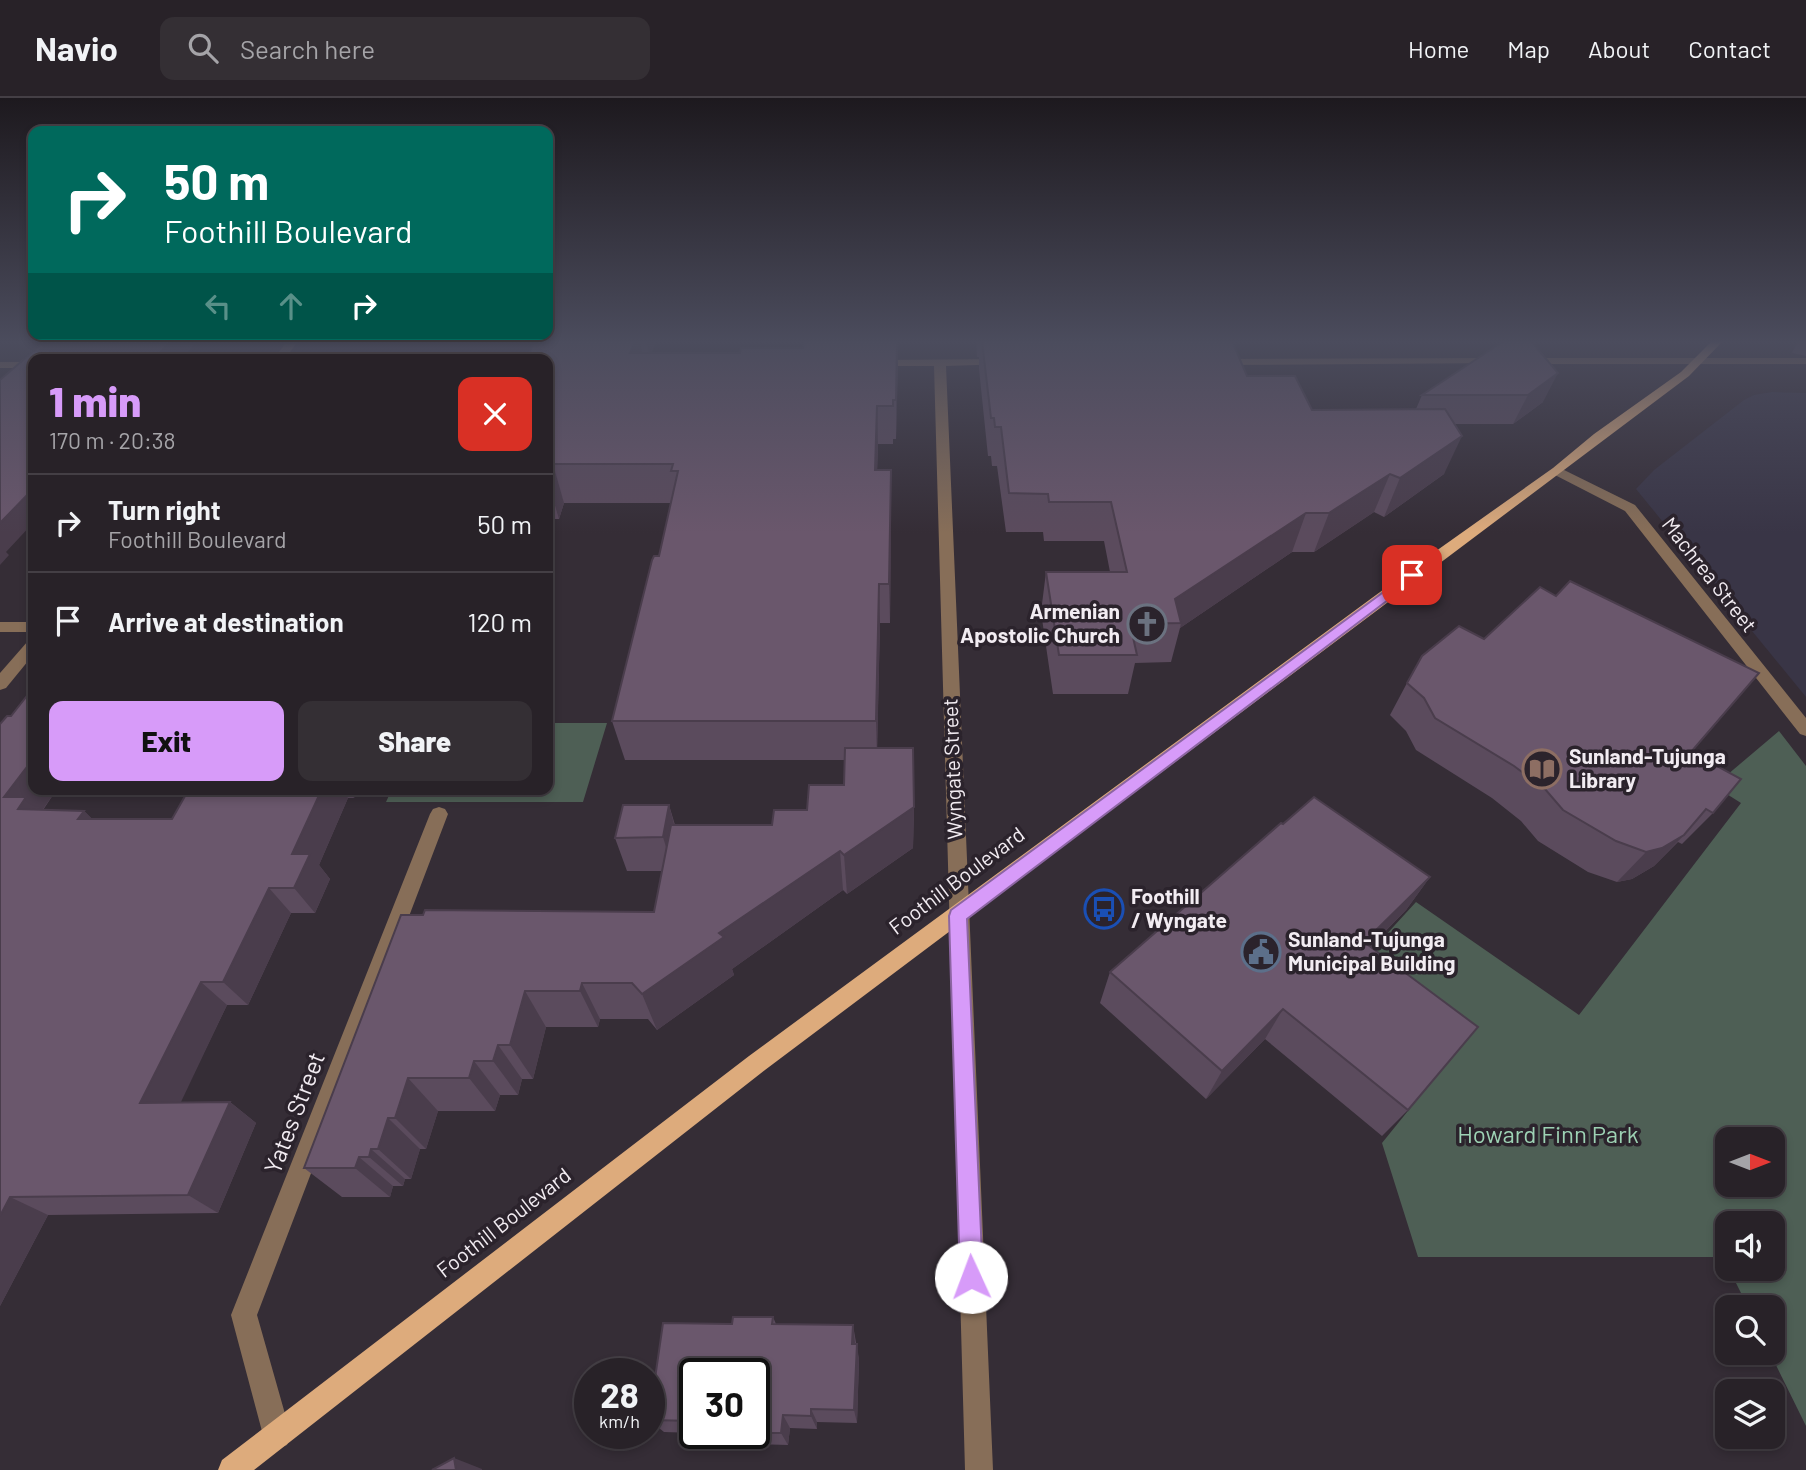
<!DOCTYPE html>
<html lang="en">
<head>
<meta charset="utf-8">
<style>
	body { margin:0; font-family:Barlow,sans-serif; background:#342f34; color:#f1f3f6; height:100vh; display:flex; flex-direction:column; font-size:26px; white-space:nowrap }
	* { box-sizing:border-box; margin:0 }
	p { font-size:23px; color:#a5a4a8 }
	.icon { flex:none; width:38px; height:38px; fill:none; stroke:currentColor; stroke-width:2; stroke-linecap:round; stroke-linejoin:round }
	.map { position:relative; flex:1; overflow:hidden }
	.drawer { position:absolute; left:28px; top:256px; width:525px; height:441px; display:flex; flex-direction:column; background:#282228; border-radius:14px; box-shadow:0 4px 10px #0003,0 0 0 2px #443f45 }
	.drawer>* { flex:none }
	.top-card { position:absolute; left:28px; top:28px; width:525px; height:214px; border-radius:14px; box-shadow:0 4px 10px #0003,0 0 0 2px #443f45; background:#00695c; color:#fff; overflow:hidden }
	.needle { width:46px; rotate:90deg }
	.controls { position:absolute; left:1715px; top:1029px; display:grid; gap:14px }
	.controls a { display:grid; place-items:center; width:70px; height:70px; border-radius:14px; background:#282228; box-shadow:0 4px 10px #0003,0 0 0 2px #443f45; font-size:35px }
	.speed { position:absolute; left:574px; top:1260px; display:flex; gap:14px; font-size:35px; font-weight:700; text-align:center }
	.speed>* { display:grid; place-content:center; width:91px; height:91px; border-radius:50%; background:#282228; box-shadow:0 4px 10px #0003,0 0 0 2px #443f45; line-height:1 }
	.speed small { font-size:18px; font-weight:400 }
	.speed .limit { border:4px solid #111; border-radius:10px; background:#fff; color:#111 }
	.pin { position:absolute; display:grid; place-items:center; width:60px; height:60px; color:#fff; margin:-30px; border-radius:14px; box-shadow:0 4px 10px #0006 }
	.me { position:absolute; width:77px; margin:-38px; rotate:358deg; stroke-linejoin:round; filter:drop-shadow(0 0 5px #0008) }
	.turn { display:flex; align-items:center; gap:24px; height:147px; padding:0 21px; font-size:32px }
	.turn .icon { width:91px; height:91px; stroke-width:2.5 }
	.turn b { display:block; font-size:49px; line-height:60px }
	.lanes { display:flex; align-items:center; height:66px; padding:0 21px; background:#0003; justify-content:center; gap:35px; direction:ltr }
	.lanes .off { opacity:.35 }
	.round { display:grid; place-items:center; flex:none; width:74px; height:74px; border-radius:14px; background:#342f34 }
	.overview { display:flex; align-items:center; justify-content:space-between; height:119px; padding:0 21px }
	h1 { font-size:42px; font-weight:800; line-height:52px; color:#d79bf9 }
	.action { display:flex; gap:14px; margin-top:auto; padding:14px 21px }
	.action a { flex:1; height:80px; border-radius:14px; background:#d79bf9; color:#111; font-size:28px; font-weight:800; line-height:80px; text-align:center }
	.action a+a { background:#342f34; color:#f1f3f6 }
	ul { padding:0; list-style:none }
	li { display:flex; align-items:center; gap:21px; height:98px; padding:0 21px; border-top:2px solid #443f45 }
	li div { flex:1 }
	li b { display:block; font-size:26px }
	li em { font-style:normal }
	header { display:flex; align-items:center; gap:42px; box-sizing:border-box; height:98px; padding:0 35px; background:#282228; border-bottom:2px solid #443f45 }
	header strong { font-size:33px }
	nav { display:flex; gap:38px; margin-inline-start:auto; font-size:24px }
	.search { width:490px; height:63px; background:#342f34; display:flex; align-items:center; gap:18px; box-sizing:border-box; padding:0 24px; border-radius:14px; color:#a5a4a8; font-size:26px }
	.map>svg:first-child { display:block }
	.commercial { fill:#393546 }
	.green { fill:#4e5f55; fill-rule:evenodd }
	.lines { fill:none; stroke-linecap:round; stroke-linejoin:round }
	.minor { fill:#876e58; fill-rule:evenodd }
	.major { fill:#ddab7c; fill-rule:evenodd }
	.wall { fill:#5b4b5d }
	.shaded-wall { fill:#4a3d4c }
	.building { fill:#6a576c; stroke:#4a3d4c; stroke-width:2 }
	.route { fill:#d79bf9; stroke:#8c65a2; stroke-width:2 }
	.labels { text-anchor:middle; stroke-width:7; stroke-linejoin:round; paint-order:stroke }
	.street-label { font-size:21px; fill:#f2ecf2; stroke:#2b232c }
	.poi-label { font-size:21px; font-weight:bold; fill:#f2ecf2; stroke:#2b232c; text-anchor:start }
	.near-street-label { font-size:24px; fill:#f2ecf2; stroke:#2b232c }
	.near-park-label { font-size:24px; fill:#9dd2b4; stroke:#2b232c }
</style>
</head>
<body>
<header>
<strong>Navio</strong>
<div class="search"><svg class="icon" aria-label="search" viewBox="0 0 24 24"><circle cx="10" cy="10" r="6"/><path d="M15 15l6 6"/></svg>Search here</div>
<nav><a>Home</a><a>Map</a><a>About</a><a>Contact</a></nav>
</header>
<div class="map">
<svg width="1806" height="1372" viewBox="0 0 1806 1372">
	<rect width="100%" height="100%" fill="#352d36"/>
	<polygon class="commercial" points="1772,294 1806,295 1806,599 1636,391 1654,372 1744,302 1754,297"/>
	<g class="green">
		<polygon points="548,625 607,625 583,704 386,704 392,691 548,691"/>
		<path d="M1779,633L1806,668V1328L1770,1255H1773V1209H1748L1729,1171H1773V1125H1727V1168L1723,1159H1418L1382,1045L1454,956L1351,875L1416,804L1579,917L1741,705L1714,688ZM1727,1041H1773V1087H1727Z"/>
	</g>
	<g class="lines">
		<g class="minor">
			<polygon points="287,243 298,243 285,261 274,261"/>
			<polygon points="1496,260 1502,263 1500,265 1220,267 1214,264 1220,261"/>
			<polygon points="1806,260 1806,266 1524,266 1518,263 1524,260"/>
			<polygon points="1003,261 1007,262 1007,266 946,268 993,1372 965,1372 934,268 873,268 867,265 873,262"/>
			<rect x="0" y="264" width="33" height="6"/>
			<polygon points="1558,369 1635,407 1806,620 1806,638 1800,636 1625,413 1553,376 1552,373"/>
			<rect x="0" y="524" width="33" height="10"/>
			<polygon points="33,542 33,557 6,590 0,592 0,575 28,543"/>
			<polygon points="439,709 445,711 448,716 257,1217 291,1337 287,1347 277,1351 267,1347 263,1337 231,1217 430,716 433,711"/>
		</g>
		<polygon class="major" points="1712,243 1723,243 1689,278 765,972 254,1372 218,1372 222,1362 749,958 1429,458 1553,370 1594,336 1681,274"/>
	</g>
	<g class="wall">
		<polygon points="535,243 656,243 651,255 740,255 803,250 804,243 898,243 896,341 893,341 893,346 878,346 877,372 891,411 890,525 880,525 877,650 914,709 913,750 847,796 843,792 732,871 734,877 657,932 648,921 600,921 598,929 546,929 533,981 522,981 518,997 500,997 495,1013 438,1013 426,1051 420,1051 411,1081 405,1081 403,1088 393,1088 390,1099 342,1099 304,1070 401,817 654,814 662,773 627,773 615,740 669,707 675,727 772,727 807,712 844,687 845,662 625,662 612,623 659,458 671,405 564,405 559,421 548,421 548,261"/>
		<polygon points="976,243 1232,243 1247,278 1312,312 1416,311 1422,297 1504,243 1543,304 1513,326 1455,326 1444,376 1384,419 1374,414 1314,454 1292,454 1180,530 1171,564 1135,565 1128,596 1053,596 1041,514 1046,474 1110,474 1104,443 1044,443 1043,434 1006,434 997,368 992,368 991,358 988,358 979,271 979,259 977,259"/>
		<polygon points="1798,243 1806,243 1806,258 1792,255"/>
		<polygon points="1407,585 1691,654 1713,715 1682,746 1678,744 1654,768 1632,781 1617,784 1588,774 1538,743 1521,723 1492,700 1416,652 1406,633 1390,617"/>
		<polygon points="11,618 33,691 57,691 43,712 84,713 92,721 172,721 189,691 358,691 354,700 348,700 319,767 330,781 315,815 291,815 248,907 227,907 180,1004 230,1004 256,1025 218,1115 48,1117 0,1208 0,626"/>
		<polygon points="1283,726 1430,779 1406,812 1370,849 1408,1012 1382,1038 1265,941 1206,1001 1100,905 1110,874"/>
		<polygon points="733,1219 773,1219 776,1226 853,1227 859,1262 857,1325 817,1324 817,1331 790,1330 788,1347 750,1346 742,1336 711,1335 754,1335 754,1276 695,1276 695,1335 664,1334 649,1322 663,1225 732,1226"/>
	</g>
	<g class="shaded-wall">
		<polygon points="171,243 198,243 181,261 154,261"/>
		<polygon points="635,243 640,243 646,271 630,255"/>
		<polygon points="646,243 656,243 650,260"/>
		<polygon points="897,243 898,271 896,341 896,302"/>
		<polygon points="1558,275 1543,304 1513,326 1528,297"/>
		<polygon points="877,308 878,346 876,411 875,372"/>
		<polygon points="1462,338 1444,376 1384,419 1400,380"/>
		<polygon points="553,366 564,405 559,421 548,384 548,379"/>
		<polygon points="891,372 891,411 890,525 889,486"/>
		<polygon points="1390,376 1374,414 1314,454 1329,415"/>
		<polygon points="33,391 33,425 6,454 9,457 0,467 0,425"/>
		<polygon points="1306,415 1292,454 1180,530 1181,525 1175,501"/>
		<polygon points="879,486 880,525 877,662 876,623"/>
		<polygon points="33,661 33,691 57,691 41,714 47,737 4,699"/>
		<polygon points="322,691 342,691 348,700 319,767 330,781 315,815 294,790 292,756"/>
		<polygon points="348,691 358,691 354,700"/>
		<polygon points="669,707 678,741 673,773 663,739"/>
		<polygon points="914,709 913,750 847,796 844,757"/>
		<polygon points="84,713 110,739 78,721"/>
		<polygon points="1684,737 1654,768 1632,781 1617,784 1646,754"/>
		<polygon points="840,753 843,792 732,871 734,877 657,932 642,896 719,835"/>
		<polygon points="1430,779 1406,812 1343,876 1364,844"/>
		<polygon points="269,790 291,815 248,907 223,884"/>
		<polygon points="201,884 227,907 171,1025 140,1005"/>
		<polygon points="582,885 600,921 598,929 580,893"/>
		<polygon points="525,893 546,929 533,981 510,947"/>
		<polygon points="1283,911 1265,941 1206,1001 1222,973"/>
		<polygon points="498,947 522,981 518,997 493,963"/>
		<polygon points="474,963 500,997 495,1013 469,980"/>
		<polygon points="408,980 438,1013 426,1051 395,1020"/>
		<polygon points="230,1004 256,1025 218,1115 188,1097"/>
		<polygon points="388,1020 420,1051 411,1081 378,1051"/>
		<polygon points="371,1051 405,1081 403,1088 369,1059"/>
		<polygon points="359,1059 393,1088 390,1099 355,1070"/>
		<polygon points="10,1099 48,1117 0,1208 0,1118"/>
		<polygon points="853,1227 855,1244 855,1262 852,1246"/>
		<polygon points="857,1246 859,1262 857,1325 854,1312"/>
		<polygon points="811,1311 817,1324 817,1331 811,1318"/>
		<polygon points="783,1317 790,1330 788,1347 781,1335"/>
		<polygon points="454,1360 482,1371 482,1372 456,1372"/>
	</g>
	<g class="building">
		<polygon points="45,243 171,243 154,261 33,261 33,391 0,425 0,282"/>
		<polygon points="535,243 635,243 630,255 740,255 741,250 803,250 804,243 897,243 896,302 893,302 893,308 877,308 875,372 891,372 889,486 879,486 876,623 612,623 652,462 654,458 659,458 678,373 671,373 673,366 553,366 548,379 548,261 526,261"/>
		<polygon points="982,243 1232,243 1247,278 1295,278 1312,312 1445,311 1462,338 1400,380 1390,376 1329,415 1306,415 1175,501 1181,525 1130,526 1137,557 1059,557 1046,474 1127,474 1111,404 1049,404 1048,396 1009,395 1001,329 995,329 994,320 991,320"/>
		<polygon points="1504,243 1531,243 1558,275 1528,297 1422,297"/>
		<polygon points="1570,483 1759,575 1691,654 1741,681 1713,715 1706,711 1684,737 1662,750 1646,754 1616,743 1563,712 1545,691 1514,668 1435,620 1424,600 1407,585 1422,558 1459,528 1484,541 1540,489 1556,498"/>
		<polygon points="30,594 33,594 33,661 4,699 26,699 18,711 84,713 78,721 172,721 189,691 322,691 292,756 310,756 294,790 269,790 223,884 201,884 140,1005 230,1004 188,1097 10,1099 0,1118 0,626 7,618 11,618"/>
		<polygon points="845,650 913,650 914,709 844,757 840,753 719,835 724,839 642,896 632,885 582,885 580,893 525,893 510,947 498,947 493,963 474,963 469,980 408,980 395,1020 388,1020 378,1051 371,1051 369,1059 359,1059 355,1070 304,1070 401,817 423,817 425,812 654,814 671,727 772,727 774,712 807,712 809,687 844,687"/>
		<polygon points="1314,699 1430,779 1364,844 1478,929 1408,1012 1283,911 1222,973 1110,874 1281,725 1283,726"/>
		<polygon points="623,707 669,707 663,739 615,740"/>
		<polygon points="733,1219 773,1219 772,1226 853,1227 852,1246 857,1246 854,1312 811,1311 811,1318 783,1317 781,1335 754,1335 754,1276 695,1276 695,1323 649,1322 663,1225 732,1226"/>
		<polygon points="454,1360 456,1372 432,1372"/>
	</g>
	<linearGradient id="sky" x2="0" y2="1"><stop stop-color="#1d191e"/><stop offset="0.56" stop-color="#4b4c5d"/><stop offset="1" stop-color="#4b4c5d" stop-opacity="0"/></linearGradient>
	<rect width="1806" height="435" fill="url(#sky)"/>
	<polygon class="route" points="1412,473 1419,477 1417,480 967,821 983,1179 979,1187 971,1190 963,1187 960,1179 949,818 951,812"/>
	<defs>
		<g id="church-ring" transform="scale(2.0125)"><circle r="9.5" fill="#2b232c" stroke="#6b7280" stroke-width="1.5"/><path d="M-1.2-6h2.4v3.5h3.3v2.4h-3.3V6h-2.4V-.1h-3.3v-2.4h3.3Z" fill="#6b7280"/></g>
		<g id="library-ring" transform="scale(2.0125)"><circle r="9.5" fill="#2b232c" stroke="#8d6e63" stroke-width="1.5"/><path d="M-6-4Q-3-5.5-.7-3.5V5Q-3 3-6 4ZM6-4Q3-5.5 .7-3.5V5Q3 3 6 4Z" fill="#8d6e63"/></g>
		<g id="bus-ring" transform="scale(2.0125)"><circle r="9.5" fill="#2b232c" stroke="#1a4fb4" stroke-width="1.5"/><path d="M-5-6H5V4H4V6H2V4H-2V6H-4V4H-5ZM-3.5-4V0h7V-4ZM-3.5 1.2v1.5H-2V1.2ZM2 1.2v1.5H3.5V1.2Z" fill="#1a4fb4"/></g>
		<g id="civic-ring" transform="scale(2.0125)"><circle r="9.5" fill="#2b232c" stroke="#5c6f8a" stroke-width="1.5"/><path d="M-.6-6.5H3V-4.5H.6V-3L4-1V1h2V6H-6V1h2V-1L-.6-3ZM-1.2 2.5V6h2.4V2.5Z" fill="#5c6f8a"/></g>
	</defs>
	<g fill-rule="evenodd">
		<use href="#church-ring" x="1147" y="526"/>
		<use href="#library-ring" x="1542" y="671"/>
		<use href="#bus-ring" x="1104" y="811"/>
		<use href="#civic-ring" x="1261" y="854"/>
	</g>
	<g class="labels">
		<g class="street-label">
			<text transform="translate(1709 477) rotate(52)" y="7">Machrea Street</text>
			<text transform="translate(953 671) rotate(-92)" y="7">Wyngate Street</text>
			<text transform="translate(957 783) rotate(-37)" y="7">Foothill Boulevard</text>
			<text transform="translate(504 1125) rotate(-38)" y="7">Foothill Boulevard</text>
		</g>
		<g class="poi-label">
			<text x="1120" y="521" text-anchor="end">Armenian<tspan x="1120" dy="24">Apostolic Church</tspan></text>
			<text x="1569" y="666">Sunland-Tujunga<tspan x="1569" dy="24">Library</tspan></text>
			<text x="1131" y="806">Foothill<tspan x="1131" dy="24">/ Wyngate</tspan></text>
			<text x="1288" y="849">Sunland-Tujunga<tspan x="1288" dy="24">Municipal Building</tspan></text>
		</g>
		<g class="near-street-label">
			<text transform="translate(295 1015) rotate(-69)" y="8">Yates Street</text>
		</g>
		<g class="near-park-label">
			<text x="1548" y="1045">Howard Finn Park</text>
		</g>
	</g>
</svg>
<div class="controls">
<a><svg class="needle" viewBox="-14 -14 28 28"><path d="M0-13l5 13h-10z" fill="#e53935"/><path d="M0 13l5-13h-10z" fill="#a5a4a8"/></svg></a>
<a><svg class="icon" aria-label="sound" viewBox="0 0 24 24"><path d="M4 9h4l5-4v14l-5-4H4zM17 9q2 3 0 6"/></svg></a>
<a><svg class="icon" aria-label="search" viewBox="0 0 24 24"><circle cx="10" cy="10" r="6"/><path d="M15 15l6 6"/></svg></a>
<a><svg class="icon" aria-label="layers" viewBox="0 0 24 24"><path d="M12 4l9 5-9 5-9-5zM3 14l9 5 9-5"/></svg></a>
</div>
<div class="speed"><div>28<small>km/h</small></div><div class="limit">30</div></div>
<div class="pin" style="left:1412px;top:477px;background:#d93025"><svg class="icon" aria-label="arrive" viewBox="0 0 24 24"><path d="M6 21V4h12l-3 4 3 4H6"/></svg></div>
<svg class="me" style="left:971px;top:1179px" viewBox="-20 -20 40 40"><circle r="19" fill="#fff"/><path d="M0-13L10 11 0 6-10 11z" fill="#d79bf9"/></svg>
<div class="top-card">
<div class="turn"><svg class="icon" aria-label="right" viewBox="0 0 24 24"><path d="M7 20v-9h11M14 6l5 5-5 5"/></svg><div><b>50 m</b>Foothill Boulevard</div></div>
<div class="lanes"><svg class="icon off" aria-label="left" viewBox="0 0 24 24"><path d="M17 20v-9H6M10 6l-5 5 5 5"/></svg><svg class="icon off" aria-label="ahead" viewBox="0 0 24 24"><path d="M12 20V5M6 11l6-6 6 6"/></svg><svg class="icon" aria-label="right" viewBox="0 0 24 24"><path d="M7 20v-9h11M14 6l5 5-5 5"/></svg></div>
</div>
<section class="drawer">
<div class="overview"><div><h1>1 min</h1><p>170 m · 20:38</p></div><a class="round" style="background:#d93025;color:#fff"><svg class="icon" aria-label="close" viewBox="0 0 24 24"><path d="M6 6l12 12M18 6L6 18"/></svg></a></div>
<ul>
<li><svg class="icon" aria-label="right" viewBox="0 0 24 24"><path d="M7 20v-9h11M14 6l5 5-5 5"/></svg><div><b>Turn right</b><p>Foothill Boulevard</p></div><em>50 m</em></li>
<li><svg class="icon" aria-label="arrive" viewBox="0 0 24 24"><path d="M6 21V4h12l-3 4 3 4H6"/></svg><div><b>Arrive at destination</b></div><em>120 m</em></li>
</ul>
<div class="action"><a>Exit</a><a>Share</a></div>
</section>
</div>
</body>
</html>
